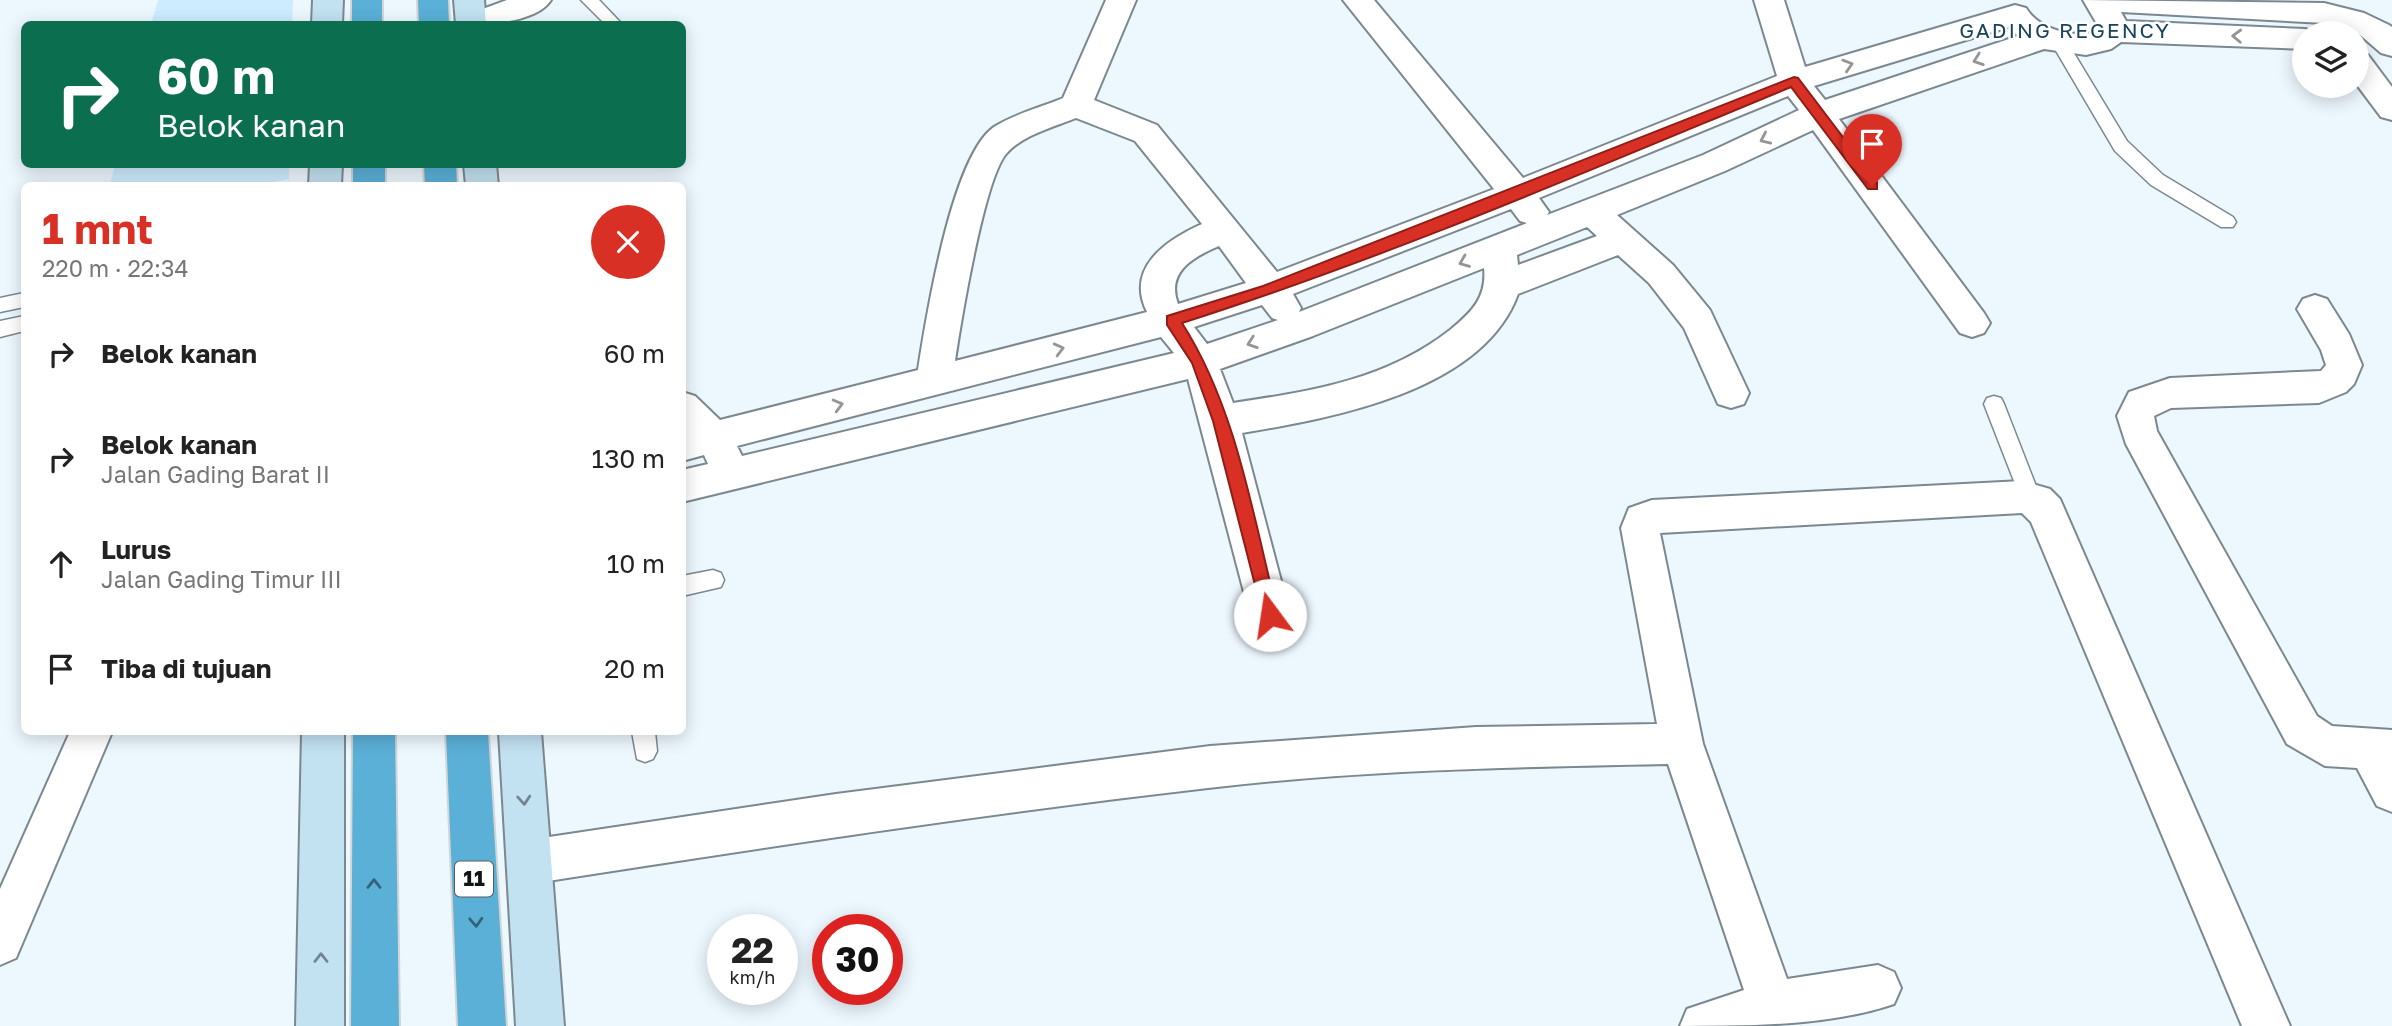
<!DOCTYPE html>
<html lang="id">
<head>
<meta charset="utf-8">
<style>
	body { margin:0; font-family:"Golos Text",sans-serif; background:#f6f6f6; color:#222; height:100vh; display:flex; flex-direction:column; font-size:26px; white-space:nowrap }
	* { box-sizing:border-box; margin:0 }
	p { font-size:23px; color:#767676 }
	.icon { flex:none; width:38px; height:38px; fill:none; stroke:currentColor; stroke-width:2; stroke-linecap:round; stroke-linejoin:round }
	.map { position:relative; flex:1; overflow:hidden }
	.panel { position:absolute; left:21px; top:182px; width:665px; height:553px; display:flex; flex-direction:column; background:#fff; border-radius:10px; box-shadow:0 4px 18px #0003 }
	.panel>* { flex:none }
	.guide { position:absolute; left:21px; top:21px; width:665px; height:147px; border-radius:10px; box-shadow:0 4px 18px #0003; background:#0b6e4f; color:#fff; overflow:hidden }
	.buttons { position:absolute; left:2292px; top:21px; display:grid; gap:14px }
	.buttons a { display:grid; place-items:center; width:77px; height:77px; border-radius:50%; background:#fff; box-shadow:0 4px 18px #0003; font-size:35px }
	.speed { position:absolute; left:707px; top:914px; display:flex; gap:14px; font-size:35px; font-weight:700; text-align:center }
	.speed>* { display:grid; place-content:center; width:91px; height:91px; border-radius:50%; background:#fff; box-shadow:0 4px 18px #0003; line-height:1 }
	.speed small { font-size:18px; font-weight:400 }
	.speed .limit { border:10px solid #d22; background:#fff; color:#111 }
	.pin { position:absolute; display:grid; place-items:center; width:60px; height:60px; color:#fff; margin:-72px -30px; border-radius:50% 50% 50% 0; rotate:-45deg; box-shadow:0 0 7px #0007 }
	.pin .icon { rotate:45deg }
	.me { position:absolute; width:77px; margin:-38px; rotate:346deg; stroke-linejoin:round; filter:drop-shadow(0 0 5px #0008) }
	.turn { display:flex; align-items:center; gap:24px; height:147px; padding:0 21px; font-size:32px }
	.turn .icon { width:91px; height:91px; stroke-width:2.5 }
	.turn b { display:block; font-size:49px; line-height:60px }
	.round { display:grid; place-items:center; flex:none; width:74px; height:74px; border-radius:37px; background:#f6f6f6 }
	.head { display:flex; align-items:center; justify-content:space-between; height:119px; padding:0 21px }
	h1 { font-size:42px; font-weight:700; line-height:52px; color:#d93025 }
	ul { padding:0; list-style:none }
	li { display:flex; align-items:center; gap:21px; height:105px; padding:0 21px }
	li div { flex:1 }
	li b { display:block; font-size:26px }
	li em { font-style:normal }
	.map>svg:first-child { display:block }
	.green { fill:#ceecff }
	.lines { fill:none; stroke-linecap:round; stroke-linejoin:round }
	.service-casing { stroke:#7c888f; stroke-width:3 }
	.minor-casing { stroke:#7c888f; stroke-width:4 }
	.tertiary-casing { stroke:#7c888f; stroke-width:4 }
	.secondary-casing { stroke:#7c888f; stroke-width:4 }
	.trunk-casing { stroke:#d4d5d5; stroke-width:4 }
	.service { fill:#fff; fill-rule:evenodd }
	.minor { fill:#fff; fill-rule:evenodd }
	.tertiary { fill:#fff; fill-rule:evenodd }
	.secondary { fill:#c2e1f1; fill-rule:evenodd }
	.trunk { fill:#5bb0d8; fill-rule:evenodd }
	.oneway { stroke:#939596 }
	.oneway2 { stroke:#71858e }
	.oneway3 { stroke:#356277 }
	.route { fill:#d93025; stroke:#8d1f18; stroke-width:2 }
	.labels { text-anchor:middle; stroke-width:5; stroke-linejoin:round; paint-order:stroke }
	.far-neighbourhood-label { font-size:21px; letter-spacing:2px; fill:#184359; stroke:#fff }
	.shield { fill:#fff; stroke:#575a5c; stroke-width:2 }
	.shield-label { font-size:21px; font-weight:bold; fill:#0f1416 }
</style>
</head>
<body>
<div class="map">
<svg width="2392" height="1026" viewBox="0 0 2392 1026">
	<rect width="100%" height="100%" fill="#edf7fe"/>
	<g class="green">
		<polygon points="158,0 293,0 292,24 151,24"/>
		<polygon points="115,165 289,165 289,179 253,186 110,185"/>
	</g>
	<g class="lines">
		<g class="service-casing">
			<g id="service">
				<polygon points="581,0 599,0 622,24 605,24"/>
				<polygon points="2060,38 2066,40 2127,141 2163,175 2233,217 2236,222 2233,227 2221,227 2151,185 2115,151 2052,44"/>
				<polygon points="24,293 24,307 0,312 0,298"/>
				<polygon points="24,316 24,331 0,337 0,321"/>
				<polygon points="1994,396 2001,398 2004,404 2041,499 2038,505 2031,508 2024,505 2021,499 1984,404 1987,398"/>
				<polygon points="713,570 721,573 724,580 721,587 682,596 682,576"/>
				<polygon points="632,732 655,732 657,751 653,759 645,762 637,759"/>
			</g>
		</g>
		<g class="minor-casing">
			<g id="minor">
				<path d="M1106,0H1136L1094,100L1157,125L1277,272L1494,189L1343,0H1374L1523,178L1777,76L1754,0H1784L1805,67L2015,5L2026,8C2038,28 2068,37 2091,33L2097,24L2083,0L2324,3L2364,13L2389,25L2392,27V56L2381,53L2359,34L2324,23L2121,12L2126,21L2305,29L2317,33H2305V49L2121,42L2111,49L2086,55L2044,49L1839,119L1984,313L1990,323L1984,333L1972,337L1960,333L1813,130L1725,171L1617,215L1673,265L1710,310L1749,393L1744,404L1731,408L1718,404L1684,328L1649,283L1618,255L1518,294C1482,392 1331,418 1242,433L1290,615L1284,628L1270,633L1256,628L1250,615L1188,379L682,502V470L708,464L704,455L682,461V392L695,396L720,420L918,370C926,318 952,156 994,127C1014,114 1042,107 1063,98ZM2009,27L2018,36L1825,100L1814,86ZM1788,96L1799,110L1703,155L1547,215L1549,212L1539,198ZM1076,118L1135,141L1202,224C1166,240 1125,268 1147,312L955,361C961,321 984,180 1006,154C1022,135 1054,127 1076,118ZM1511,209L1520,221L1527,223L1299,312L1301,308L1293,294ZM1587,227L1597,236L1518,265L1517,255ZM1219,246L1246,283L1178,304C1166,272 1193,257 1219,246ZM1484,268C1487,297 1472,312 1450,330C1386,380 1312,391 1233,403L1220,369L1313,336ZM1262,305L1272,318L1278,320L1207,344L1194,327ZM1161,337L1174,353L742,456L737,446Z"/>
				<polygon points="2357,52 2368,55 2392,87 2392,120 2381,117 2357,85"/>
				<polygon points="2315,295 2327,299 2349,334 2362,365 2354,384 2346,392 2319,403 2171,408 2154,416 2157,431 2317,716 2332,726 2392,730 2392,812 2377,806 2357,768 2325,766 2287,744 2126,444 2117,416 2129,392 2170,378 2321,371 2326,365 2321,350 2297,309 2303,299"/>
				<path d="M2022,481L2050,489L2060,499L2290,1026H2242L2031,522L2022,513L1660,533L1703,744L1787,979L1878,965L1894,972L1901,988L1894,1004C1829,1026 1750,1026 1680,1026L1687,1009L1744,990L1668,764C1514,767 1360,770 1208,788C981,814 755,849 529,884L513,878L507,862L513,846L529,840L836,794L1210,746L1476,727L1657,724L1621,528L1629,508L1652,500Z"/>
				<polygon points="70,732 112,732 16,958 0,965 0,889"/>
			</g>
		</g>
		<g class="tertiary-casing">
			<path id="tertiary" d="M507,0H551C537,23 481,26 457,24L461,17Z"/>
		</g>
		<g class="secondary-casing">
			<g id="secondary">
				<polygon points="313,0 343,0 342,24 312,24"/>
				<polygon points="454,0 484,0 486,24 456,24"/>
				<polygon points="310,164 342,164 341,186 309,186"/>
				<polygon points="464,164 496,164 498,186 466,186"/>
				<polygon points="302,732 344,732 344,1026 296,1026"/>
				<polygon points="499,732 541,732 564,1026 516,1026"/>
			</g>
		</g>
		<g class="trunk-casing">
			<g id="trunk">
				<rect x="352" y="0" width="30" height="24"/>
				<polygon points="418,0 448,0 449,24 419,24"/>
				<rect x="353" y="164" width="32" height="22"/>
				<polygon points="424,164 456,164 457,186 425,186"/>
				<polygon points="353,732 395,732 399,1026 351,1026"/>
				<polygon points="446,732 488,732 506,1026 458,1026"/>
			</g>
		</g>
		<use href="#service" class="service"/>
		<use href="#minor" class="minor"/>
		<use href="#tertiary" class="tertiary"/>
		<use href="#secondary" class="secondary"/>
		<use href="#trunk" class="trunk"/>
	</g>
	<defs><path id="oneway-chevron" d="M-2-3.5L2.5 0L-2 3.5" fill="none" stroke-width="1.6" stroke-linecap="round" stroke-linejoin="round" transform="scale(1.75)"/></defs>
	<g class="oneway">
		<use href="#oneway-chevron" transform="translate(2237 36) rotate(-178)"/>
		<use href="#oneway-chevron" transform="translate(1978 60) rotate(161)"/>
		<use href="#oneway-chevron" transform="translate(1848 65) rotate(-17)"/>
		<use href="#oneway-chevron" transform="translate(1765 139) rotate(155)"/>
		<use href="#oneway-chevron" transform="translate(1464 262) rotate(158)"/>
		<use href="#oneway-chevron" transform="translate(1252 343) rotate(161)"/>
		<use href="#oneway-chevron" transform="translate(1059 349) rotate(-14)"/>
		<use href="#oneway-chevron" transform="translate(838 405) rotate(-15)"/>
	</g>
	<g class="oneway2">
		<use href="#oneway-chevron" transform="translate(524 800) rotate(86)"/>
		<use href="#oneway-chevron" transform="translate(321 958) rotate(-90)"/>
	</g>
	<g class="oneway3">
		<use href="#oneway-chevron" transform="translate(374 884) rotate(-90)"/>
		<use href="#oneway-chevron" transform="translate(476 922) rotate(87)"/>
	</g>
	<path class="route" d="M1794,77L1798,78L1877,182V189H1868L1791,87C1590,170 1389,257 1182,323C1237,409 1253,517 1278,615L1276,620H1264L1213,421L1192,363L1167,325V316L1263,286Z"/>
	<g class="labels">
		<g class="far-neighbourhood-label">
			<text x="2065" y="38">GADING REGENCY</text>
		</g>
		<rect class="shield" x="455" y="861.5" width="38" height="35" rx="5"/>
		<g class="shield-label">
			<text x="474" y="886">11</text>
		</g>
	</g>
</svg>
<div class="buttons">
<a><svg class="icon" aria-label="layers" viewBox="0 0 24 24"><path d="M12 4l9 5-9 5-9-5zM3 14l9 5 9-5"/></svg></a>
</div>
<div class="speed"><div>22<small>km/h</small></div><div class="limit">30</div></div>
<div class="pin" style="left:1872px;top:186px;background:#d93025"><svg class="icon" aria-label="arrive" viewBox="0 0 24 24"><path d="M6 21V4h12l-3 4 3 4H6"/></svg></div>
<svg class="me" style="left:1270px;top:615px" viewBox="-20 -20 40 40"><circle r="19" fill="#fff"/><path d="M0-13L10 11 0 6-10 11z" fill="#d93025"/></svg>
<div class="guide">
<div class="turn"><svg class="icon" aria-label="right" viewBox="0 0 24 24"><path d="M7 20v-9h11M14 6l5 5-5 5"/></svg><div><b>60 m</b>Belok kanan</div></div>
</div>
<section class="panel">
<div class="head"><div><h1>1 mnt</h1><p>220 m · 22:34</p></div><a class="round" style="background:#d93025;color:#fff"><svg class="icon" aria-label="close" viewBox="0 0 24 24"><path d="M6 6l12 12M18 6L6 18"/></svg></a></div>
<ul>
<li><svg class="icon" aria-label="right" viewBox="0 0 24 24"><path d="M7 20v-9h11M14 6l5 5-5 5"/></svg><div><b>Belok kanan</b></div><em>60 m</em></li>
<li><svg class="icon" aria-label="right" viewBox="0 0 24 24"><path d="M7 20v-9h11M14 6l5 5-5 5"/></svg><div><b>Belok kanan</b><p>Jalan Gading Barat II</p></div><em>130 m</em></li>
<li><svg class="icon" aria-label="ahead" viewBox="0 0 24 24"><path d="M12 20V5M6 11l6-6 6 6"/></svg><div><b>Lurus</b><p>Jalan Gading Timur III</p></div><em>10 m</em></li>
<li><svg class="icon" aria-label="arrive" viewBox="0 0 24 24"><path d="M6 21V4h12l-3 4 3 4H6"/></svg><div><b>Tiba di tujuan</b></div><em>20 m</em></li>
</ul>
</section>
</div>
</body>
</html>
